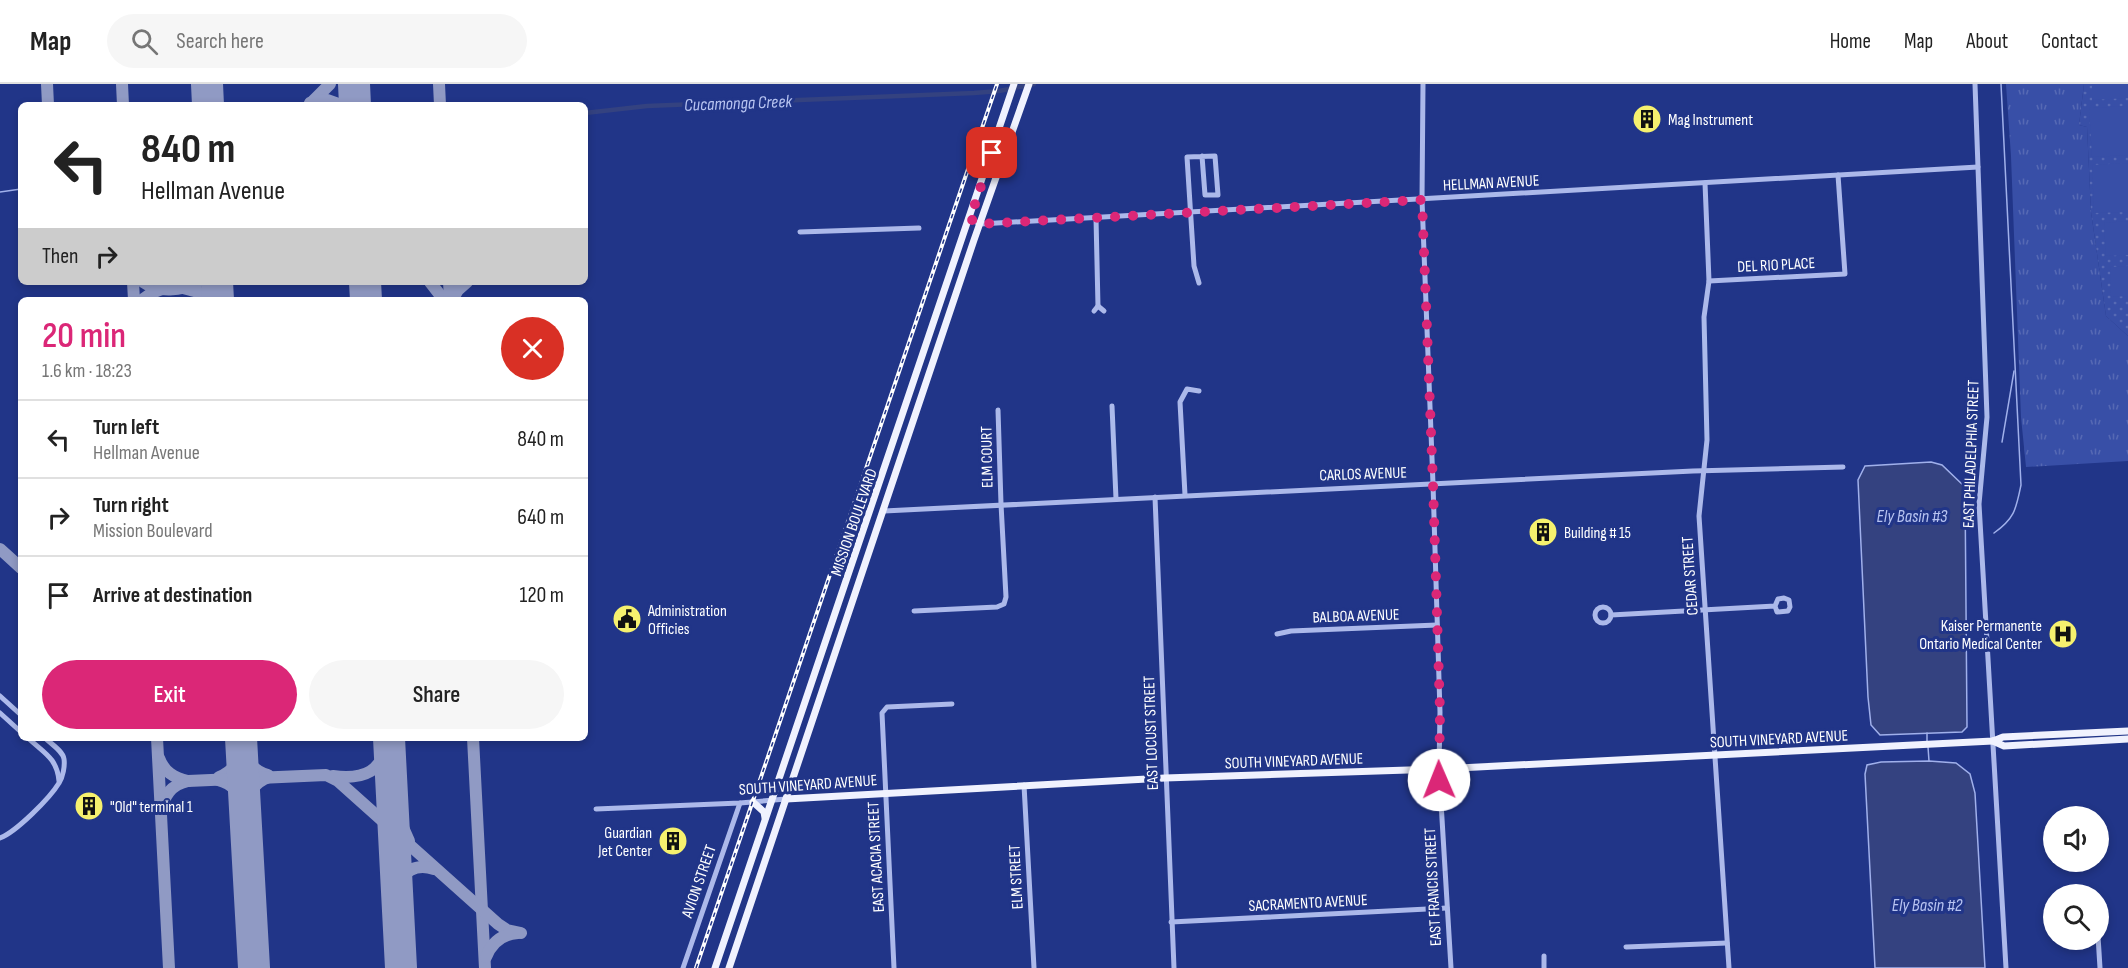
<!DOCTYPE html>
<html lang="en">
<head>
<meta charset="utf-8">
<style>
	body { margin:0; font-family:"Sofia Sans Condensed",sans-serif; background:#f6f6f6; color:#222; height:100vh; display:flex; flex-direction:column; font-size:22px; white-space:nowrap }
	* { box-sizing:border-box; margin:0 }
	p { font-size:20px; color:#767676 }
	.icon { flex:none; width:33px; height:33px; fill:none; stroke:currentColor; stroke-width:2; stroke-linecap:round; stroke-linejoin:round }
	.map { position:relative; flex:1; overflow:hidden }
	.drawer { position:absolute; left:18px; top:213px; width:570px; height:444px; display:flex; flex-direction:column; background:#fff; border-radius:9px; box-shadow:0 3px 9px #0003 }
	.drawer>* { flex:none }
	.top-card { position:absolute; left:18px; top:18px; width:570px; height:183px; border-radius:9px; box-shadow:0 3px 9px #0003; background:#fff; color:#222; overflow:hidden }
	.tools { position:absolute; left:2043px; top:722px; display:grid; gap:12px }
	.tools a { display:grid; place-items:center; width:66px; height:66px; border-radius:50%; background:#fff; box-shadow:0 3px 9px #0003; font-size:30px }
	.pin { position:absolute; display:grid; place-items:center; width:51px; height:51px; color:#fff; margin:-26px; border-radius:12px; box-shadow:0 3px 9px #0006 }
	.me { position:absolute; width:66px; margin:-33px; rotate:359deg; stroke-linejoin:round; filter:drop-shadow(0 0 4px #0008) }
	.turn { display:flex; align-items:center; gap:21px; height:126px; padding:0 24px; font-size:27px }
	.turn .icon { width:78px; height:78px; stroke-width:2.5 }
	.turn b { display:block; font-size:42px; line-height:51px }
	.then { display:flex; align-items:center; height:57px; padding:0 24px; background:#0003; gap:12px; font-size:22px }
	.round { display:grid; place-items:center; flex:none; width:63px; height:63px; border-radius:32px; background:#f6f6f6 }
	.summary { display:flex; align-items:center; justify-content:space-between; height:102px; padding:0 24px }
	h1 { font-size:36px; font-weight:600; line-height:45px; color:#db2777 }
	.button { display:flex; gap:12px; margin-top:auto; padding:12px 24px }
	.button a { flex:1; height:69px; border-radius:36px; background:#db2777; color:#fff; font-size:24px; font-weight:600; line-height:69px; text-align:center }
	.button a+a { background:#f6f6f6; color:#222 }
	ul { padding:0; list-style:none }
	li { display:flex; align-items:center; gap:18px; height:78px; padding:0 24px; border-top:2px solid #e0e0e0 }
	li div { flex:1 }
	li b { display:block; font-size:22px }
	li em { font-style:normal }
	header { display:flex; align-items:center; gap:36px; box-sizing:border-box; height:84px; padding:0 30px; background:#fff; border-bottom:2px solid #e0e0e0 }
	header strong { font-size:28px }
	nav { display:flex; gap:33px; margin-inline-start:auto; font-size:21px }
	.search { width:420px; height:54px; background:#f6f6f6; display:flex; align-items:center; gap:15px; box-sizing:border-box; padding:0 21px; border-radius:33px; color:#767676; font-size:22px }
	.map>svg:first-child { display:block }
	.grass { fill:url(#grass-tufts) }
	.park { fill:url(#park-dots) }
	.garden { fill:#384fa7 }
	.water { fill:#344280; stroke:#a0b0eb; stroke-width:1.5 }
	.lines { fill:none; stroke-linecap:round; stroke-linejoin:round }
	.stream { stroke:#a0b0eb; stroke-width:1.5 }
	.canal { stroke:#344280; stroke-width:4.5 }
	.taxiway { stroke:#909ac4; stroke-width:12 }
	.runway { stroke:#909ac4; stroke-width:32 }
	.minor { stroke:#acb9ea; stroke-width:5 }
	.major { stroke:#f0f2fe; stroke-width:7 }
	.rail-casing { stroke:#fff; stroke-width:4 }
	.rail { stroke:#213588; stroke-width:1.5; stroke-dasharray:4.5; stroke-linecap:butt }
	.route { stroke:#db2777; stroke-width:10; stroke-dasharray:0 18 }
	.labels { text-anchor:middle; stroke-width:6; stroke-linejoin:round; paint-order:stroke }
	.poi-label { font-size:16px; fill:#fff; stroke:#213588; text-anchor:start }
	.street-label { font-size:16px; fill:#fff; stroke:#213588 }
	.water-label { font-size:18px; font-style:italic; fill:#b8c4f1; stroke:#213588 }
</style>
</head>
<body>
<header>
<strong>Map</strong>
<div class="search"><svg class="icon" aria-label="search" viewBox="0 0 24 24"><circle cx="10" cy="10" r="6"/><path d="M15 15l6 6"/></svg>Search here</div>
<nav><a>Home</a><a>Map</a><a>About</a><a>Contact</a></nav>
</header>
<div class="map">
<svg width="2128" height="884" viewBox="0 0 2128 884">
	<defs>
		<pattern id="grass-tufts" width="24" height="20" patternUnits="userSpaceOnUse" patternTransform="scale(1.5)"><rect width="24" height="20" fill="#384fa7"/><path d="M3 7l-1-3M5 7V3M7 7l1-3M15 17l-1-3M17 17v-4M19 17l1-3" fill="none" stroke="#5669b4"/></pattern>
		<pattern id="park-dots" width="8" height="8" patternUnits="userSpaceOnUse" patternTransform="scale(1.5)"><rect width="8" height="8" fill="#384fa7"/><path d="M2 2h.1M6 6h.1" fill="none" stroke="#5669b4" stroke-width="1.8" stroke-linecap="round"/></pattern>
	</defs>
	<rect width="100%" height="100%" fill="#213588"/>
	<polygon class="grass" points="2006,0 2084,0 2079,41 2087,43 2091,128 2106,232 2128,252 2128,377 2026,383 2021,333 2011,72"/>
	<polygon class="park" points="2084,0 2128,0 2128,252 2106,232 2091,128 2087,43 2079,41"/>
	<g class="garden">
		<polygon points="2092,0 2128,0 2128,14 2092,16"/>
		<polygon points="2128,22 2128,71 2092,73 2089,24"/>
		<polygon points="2128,79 2128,128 2094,129 2092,81"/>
		<polygon points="2128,137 2128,171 2106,172 2104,139"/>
		<polygon points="2128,182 2128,212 2111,213 2110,183"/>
	</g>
	<g class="water">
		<polygon points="1931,378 1942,381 1965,403 1967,643 1962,648 1880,651 1871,641 1868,613 1858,396 1865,382"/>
		<polygon points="1929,677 1956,679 1970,690 1975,709 1985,884 1875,884 1865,690 1867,681 1881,678"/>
	</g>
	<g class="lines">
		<g class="stream">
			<polyline points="0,108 21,105"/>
			<polyline points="2002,358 2014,287"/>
			<path d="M1994,449C2015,434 2016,425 2021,401L2001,0"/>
			<polyline points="1927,649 1927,658"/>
			<polyline points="1928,663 1929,677"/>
		</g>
		<polyline class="canal" points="585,29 647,22 974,9 999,7 1034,0"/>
		<g class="taxiway">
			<polyline points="47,0 48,21"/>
			<polyline points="122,0 123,21"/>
			<polyline points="207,0 216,21"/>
			<polyline points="439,0 440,21"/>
			<polyline points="312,18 330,0"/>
			<polyline points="310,19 327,16 341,21"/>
			<polyline points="358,21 361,0"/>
			<polyline points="133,198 134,216"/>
			<path d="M143,198C158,209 182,207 198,198"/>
			<polyline points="430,198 444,216"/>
			<polyline points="449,198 450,216"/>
			<polyline points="183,204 198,208 208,216"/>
			<polyline points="142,216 152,209 162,205"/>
			<polyline points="364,216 365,198"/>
			<polyline points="452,216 458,206 467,198"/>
			<polyline points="0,465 21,484"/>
			<polyline points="157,654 169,884"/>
			<polyline points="473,654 485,884"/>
			<path d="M242,660C247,675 251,687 268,691"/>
			<path d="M159,674C164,688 174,694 188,697"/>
			<path d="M333,692C364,696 383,688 389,654"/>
			<path d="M219,693C235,687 239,676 241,660"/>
			<path d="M218,696C234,700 240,710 245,725"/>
			<polyline points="392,708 397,730 409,757"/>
			<path d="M245,726C248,710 253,699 269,693"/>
			<path d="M161,728C164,711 171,701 188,697L326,691L338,697L498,840L507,846L521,849"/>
			<path d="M397,805C402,787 416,779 434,785"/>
			<path d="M486,873C492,858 502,850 518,849"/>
		</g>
		<g class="runway">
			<polyline points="207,0 208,21"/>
			<polyline points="354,0 355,21"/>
			<polyline points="217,198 218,216"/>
			<polyline points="365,198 366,216"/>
			<polyline points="241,654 254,884"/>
			<polyline points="389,654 401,884"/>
		</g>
		<g class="minor">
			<polyline points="1423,0 1422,116 1433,400 1440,628 1439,685 1451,884"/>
			<polyline points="1975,0 1987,333 1979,420 2006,884"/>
			<polyline points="1705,99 1709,197 1704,233 1707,356 1699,432 1729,884"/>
			<polyline points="1096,134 1098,222"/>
			<polyline points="970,135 980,140 1978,83"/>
			<polyline points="800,148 919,144"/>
			<polyline points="1709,197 1845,190 1838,91"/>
			<polyline points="1199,199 1194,182 1187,73 1215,72 1218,111 1205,111 1202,72"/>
			<polyline points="1094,227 1098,222 1104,227"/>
			<polyline points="1112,322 1116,415"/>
			<polyline points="1185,411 1180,318 1187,305 1199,307"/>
			<polyline points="1155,413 1174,884"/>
			<polyline points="884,427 1693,387 1843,383"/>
			<circle cx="1603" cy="531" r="8"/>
			<polyline points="914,527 997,523 1004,520 1006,513 1001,420 998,326"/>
			<polyline points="1611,531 1775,522 1777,528 1788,527 1790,523 1789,516 1784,514 1778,515 1775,522"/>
			<polyline points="1277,550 1291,547 1437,541"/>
			<polyline points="0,612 21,631"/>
			<polyline points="0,629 21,648"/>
			<path d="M28,654C44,669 57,674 59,697"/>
			<polyline points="1024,701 1034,884"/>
			<polyline points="596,725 740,719 786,715"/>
			<path d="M0,754C16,748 50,714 59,699C63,693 65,682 64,675C63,667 51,660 45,654"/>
			<polyline points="1171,838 1447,824"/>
			<polyline points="2098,852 2100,884"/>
			<polyline points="1626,863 1727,859"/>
			<polyline points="1544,872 1544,884"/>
			<polyline points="683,884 740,719"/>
			<polyline points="894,884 882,629 887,623 952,620"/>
		</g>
		<g class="major">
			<polyline points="1993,657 2004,662 2128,655"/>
			<polyline points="786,715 1165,694 1439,685 1993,657 2003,653 2128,647"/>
			<polyline points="753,718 764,728 765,734"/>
			<polyline points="715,884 1014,0"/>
			<polyline points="729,884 974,156 1029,0"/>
		</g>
		<g class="rail-casing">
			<polyline id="rail" points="696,884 997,0"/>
		</g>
		<use href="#rail" class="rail"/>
	</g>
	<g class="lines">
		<polyline class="route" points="992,69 970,135 980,140 1422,116 1433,400 1440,628 1439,696"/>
	</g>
	<defs>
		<g id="building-disc" transform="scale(1.5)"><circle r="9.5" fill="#f6f16e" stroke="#213588"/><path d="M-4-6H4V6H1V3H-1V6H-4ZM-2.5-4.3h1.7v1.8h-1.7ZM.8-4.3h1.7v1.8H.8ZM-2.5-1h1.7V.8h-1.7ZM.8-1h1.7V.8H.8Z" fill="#111"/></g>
		<g id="civic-disc" transform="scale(1.5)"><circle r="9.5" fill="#f6f16e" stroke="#213588"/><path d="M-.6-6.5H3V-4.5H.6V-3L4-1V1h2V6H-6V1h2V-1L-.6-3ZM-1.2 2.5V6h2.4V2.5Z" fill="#111"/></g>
		<g id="hospital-disc" transform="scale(1.5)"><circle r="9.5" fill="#f6f16e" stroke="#213588"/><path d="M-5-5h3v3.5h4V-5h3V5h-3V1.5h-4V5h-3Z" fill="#111"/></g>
	</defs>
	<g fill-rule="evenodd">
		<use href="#building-disc" x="1647" y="35"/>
		<use href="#building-disc" x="1543" y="448"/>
		<use href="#civic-disc" x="627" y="535"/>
		<use href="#hospital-disc" x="2063" y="550"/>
		<use href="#building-disc" x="89" y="722"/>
		<use href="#building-disc" x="673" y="757"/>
	</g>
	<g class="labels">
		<g class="poi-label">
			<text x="1668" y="41">Mag Instrument</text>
			<text x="1564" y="454">Building # 15</text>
			<text x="648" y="532">Administration<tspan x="648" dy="18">Officies</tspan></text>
			<text x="2042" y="547" text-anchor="end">Kaiser Permanente<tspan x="2042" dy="18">Ontario Medical Center</tspan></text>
			<text x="110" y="728">"Old" terminal 1</text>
			<text x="652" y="754" text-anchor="end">Guardian<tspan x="652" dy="18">Jet Center</tspan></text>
		</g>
		<g class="street-label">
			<text transform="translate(1491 98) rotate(-3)" y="6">HELLMAN AVENUE</text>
			<text transform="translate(1776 180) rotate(-3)" y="6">DEL RIO PLACE</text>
			<text transform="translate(1970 370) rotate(-88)" y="6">EAST PHILADELPHIA STREET</text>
			<text transform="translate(986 373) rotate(-91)" y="6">ELM COURT</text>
			<text transform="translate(1363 389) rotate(-2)" y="6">CARLOS AVENUE</text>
			<text transform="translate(853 438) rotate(-71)" y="6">MISSION BOULEVARD</text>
			<text transform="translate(1689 492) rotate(-94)" y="6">CEDAR STREET</text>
			<text transform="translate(1356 531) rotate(-2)" y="6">BALBOA AVENUE</text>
			<text transform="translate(1150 649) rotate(-92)" y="6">EAST LOCUST STREET</text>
			<text transform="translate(1779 654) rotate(-3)" y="6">SOUTH VINEYARD AVENUE</text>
			<text transform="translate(1294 676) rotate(-2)" y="6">SOUTH VINEYARD AVENUE</text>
			<text transform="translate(808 700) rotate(-4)" y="6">SOUTH VINEYARD AVENUE</text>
			<text transform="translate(875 773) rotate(-93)" y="6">EAST ACACIA STREET</text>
			<text transform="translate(1015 793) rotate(-93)" y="6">ELM STREET</text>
			<text transform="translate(698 797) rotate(-71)" y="6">AVION STREET</text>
			<text transform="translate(1432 803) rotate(-93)" y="6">EAST FRANCIS STREET</text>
			<text transform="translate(1308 818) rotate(-3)" y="6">SACRAMENTO AVENUE</text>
		</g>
		<g class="water-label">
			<text transform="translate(738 19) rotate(-2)" y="6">Cucamonga Creek</text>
			<text x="1912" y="438">Ely Basin #3</text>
			<text x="1927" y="827">Ely Basin #2</text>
		</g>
	</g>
</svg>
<div class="tools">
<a><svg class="icon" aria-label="sound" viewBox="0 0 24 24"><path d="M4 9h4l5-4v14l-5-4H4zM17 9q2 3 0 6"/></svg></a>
<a><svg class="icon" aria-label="search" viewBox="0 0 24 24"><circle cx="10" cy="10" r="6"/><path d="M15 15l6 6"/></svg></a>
</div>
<div class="pin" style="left:992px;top:69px;background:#d93025"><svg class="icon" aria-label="arrive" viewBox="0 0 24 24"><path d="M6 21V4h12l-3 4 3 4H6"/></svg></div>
<svg class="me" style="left:1439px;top:696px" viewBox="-20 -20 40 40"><circle r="19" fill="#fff"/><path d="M0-13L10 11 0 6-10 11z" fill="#db2777"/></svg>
<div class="top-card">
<div class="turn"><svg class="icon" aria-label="left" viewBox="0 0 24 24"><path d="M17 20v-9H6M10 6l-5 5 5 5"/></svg><div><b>840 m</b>Hellman Avenue</div></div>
<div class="then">Then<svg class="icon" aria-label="right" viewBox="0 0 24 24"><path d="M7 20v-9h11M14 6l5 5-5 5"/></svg></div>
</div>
<section class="drawer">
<div class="summary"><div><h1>20 min</h1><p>1.6 km · 18:23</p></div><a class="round" style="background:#d93025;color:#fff"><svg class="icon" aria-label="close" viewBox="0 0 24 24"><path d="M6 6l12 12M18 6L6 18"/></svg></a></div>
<ul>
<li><svg class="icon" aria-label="left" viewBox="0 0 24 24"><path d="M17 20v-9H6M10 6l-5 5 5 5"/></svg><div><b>Turn left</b><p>Hellman Avenue</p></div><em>840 m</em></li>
<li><svg class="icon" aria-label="right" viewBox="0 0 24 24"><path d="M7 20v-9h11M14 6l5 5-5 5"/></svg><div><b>Turn right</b><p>Mission Boulevard</p></div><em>640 m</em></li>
<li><svg class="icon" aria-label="arrive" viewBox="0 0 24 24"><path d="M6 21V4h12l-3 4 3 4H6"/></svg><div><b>Arrive at destination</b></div><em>120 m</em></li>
</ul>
<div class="button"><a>Exit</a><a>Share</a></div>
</section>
</div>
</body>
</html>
